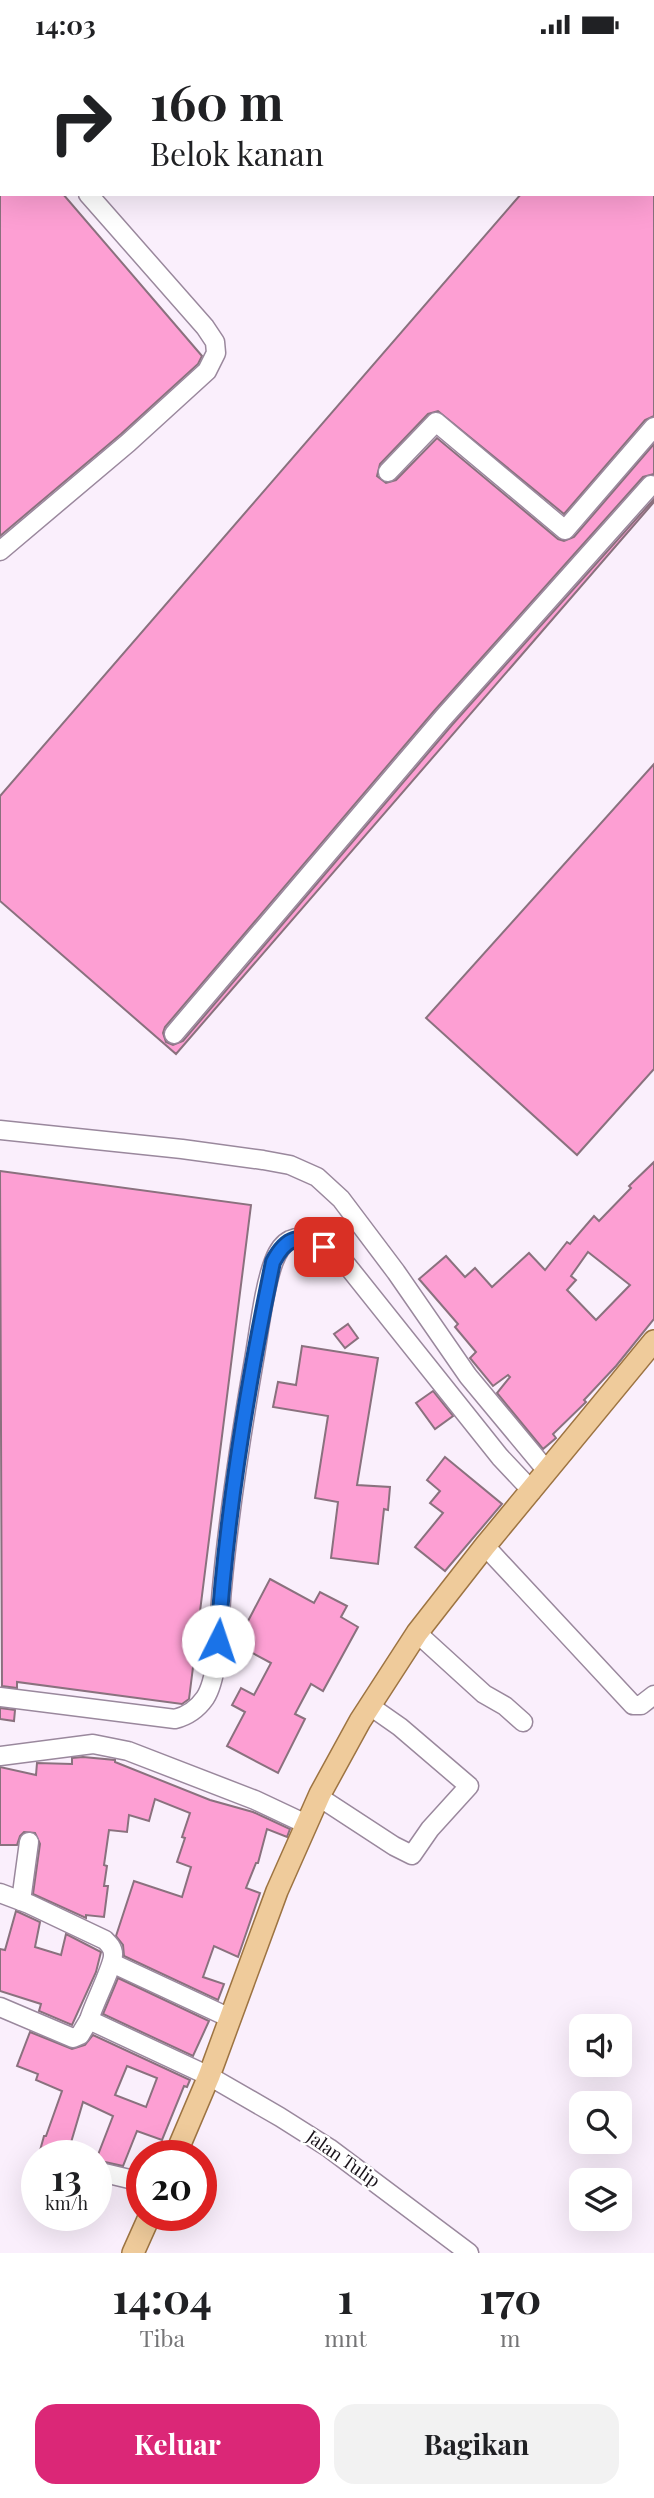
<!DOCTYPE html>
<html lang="id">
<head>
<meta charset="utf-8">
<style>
	body { margin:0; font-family:"Playfair Display",serif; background:#f2f2f2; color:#202124; height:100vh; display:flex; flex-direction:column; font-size:26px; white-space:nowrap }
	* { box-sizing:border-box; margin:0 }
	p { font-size:23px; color:#757577 }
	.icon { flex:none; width:38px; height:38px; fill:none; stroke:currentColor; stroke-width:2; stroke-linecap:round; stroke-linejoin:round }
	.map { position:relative; height:2204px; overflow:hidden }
	.sheet { display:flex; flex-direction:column; background:#fff; flex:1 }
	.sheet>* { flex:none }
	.hud { position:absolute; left:0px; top:0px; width:654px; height:147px; box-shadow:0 7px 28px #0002; background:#fff; color:#202124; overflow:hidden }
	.buttons { position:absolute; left:569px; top:1965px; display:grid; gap:14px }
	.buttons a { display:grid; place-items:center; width:63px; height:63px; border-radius:14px; background:#fff; box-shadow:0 7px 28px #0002; font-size:35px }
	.speed { position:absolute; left:21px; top:2091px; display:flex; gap:14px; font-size:35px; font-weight:700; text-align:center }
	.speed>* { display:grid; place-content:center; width:91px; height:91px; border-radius:50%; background:#fff; box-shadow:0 7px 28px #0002; line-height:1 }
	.speed small { font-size:18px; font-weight:400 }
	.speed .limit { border:10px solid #d22; background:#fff; color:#111 }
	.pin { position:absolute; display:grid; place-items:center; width:60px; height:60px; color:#fff; margin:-30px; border-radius:14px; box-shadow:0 4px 10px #0006 }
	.me { position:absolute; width:77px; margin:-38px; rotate:4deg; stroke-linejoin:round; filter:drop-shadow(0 0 5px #0008) }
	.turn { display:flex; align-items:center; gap:24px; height:147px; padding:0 35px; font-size:32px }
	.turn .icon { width:91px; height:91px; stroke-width:2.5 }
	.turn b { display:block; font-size:49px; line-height:60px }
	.eta { display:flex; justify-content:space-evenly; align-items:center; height:119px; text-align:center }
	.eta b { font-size:42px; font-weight:700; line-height:49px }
	.action { display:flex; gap:14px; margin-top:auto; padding:14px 35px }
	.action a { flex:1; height:80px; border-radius:21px; background:#db2777; color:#fff; font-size:28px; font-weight:700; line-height:80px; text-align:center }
	.action a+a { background:#f2f2f2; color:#202124 }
	.status { display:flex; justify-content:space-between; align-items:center; height:49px; padding:0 35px; background:#fff; direction:ltr }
	.status svg { height:19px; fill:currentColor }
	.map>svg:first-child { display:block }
	.building { fill:#fd9fd3; stroke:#8a717e; stroke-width:2; fill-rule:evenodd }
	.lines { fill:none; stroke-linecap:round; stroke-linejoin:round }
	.minor-casing { stroke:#9a889d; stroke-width:21 }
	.major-casing { stroke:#9d7442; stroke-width:24 }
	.minor { stroke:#fff; stroke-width:18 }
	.major { stroke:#efcb9b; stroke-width:21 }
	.route-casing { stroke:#114b97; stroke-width:18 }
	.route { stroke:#1a73e8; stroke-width:12 }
	.labels { text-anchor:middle; stroke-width:5; stroke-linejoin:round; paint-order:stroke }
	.street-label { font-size:18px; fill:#19131a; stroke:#fff }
</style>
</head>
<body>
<div class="status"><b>14:03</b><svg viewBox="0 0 49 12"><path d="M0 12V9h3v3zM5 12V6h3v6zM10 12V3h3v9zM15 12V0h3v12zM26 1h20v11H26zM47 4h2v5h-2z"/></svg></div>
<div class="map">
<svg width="654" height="2204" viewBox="0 0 654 2204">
	<rect width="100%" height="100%" fill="#faeffc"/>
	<g class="building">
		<polygon points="0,145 63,145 202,307 198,315 121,385 0,487"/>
		<polygon points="521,145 654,145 654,367 645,371 564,465 438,362 428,365 380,415 377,427 386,434 396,431 437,389 558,490 564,492 574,488 654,395 654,425 643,428 434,662 165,978 163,984 166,993 173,996 183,992 452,676 654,450 654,453 176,1005 0,852 0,747"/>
		<polygon points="654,715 654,1020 577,1106 426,969"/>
		<path d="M654,1113V1270L616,1317L584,1351L586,1353L553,1385L556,1389L543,1400L497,1344L510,1328L508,1326L493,1337L470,1309L476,1303L455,1278L458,1275L419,1230L446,1207L465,1228L475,1219L492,1238L529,1204L545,1221L567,1193L570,1195L594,1167L599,1172L631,1139L629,1137ZM588,1203L630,1236L596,1271L567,1241L576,1231L571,1227Z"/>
		<polygon points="0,1122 251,1156 189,1650 182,1655 17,1633 17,1639 2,1637"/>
		<polygon points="348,1275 358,1289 345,1299 334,1285"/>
		<polygon points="302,1297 378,1309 357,1436 390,1438 388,1461 384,1460 378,1515 331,1509 338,1453 315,1449 328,1367 273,1358 278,1333 296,1336"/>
		<polygon points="433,1342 453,1367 435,1380 416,1354"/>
		<polygon points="445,1408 502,1455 445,1522 415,1498 443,1464 430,1454 440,1442 427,1431"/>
		<polygon points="270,1530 314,1554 320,1543 347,1557 341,1568 358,1578 323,1642 311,1635 295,1665 305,1670 278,1724 227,1697 245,1663 232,1656 241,1639 254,1646 271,1614 236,1595"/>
		<polygon points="0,1659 15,1661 14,1672 0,1670"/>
		<polygon points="83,1708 115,1711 115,1713 210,1751 253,1763 290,1780 287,1788 267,1780 258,1814 256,1814 246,1839 260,1844 238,1908 214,1897 203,1928 224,1935 218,1951 124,1907 123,1896 116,1887 134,1832 182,1848 191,1818 177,1813 185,1789 182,1788 190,1764 155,1750 149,1772 129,1766 127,1783 109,1781 104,1816 107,1817 104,1837 108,1837 104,1868 86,1866 86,1869 33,1845 40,1795 35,1784 24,1783 20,1787 17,1796 0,1796 0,1718 36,1726 37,1714 72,1715 72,1709"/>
		<polygon points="16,1862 40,1873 35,1898 61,1906 66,1885 101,1903 96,1923 72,1976 39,1962 41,1955 0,1942 0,1900 5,1901"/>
		<polygon points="118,1929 209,1972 193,2007 103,1965"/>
		<path d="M30,1983L72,2000L85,1996L93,1986L190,2031L187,2038L184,2037L162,2091L137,2082L123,2117L96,2111L113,2067L83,2053L67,2107L39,2105L44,2087H46L62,2042L36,2031L38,2025L17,2017ZM127,2017L157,2029L146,2058L115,2046Z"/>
	</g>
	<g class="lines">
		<g class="minor-casing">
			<g id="minor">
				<polyline points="0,50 2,52"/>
				<polyline points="388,423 436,373 565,481 654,378"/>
				<polyline points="0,502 128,394 207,322 216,304 215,293 205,278 88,145"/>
				<polyline points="174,985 443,669 651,436"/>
				<polyline points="0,1081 182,1100 263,1111 290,1116 317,1128 341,1150 396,1223 468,1327 547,1422"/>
				<polyline points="485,1497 633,1656 641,1656 654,1646"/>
				<polyline points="417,1584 484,1645 505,1657 523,1673"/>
				<path d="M0,1648L175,1670C187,1667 198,1659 205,1649C220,1626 219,1566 222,1539C229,1463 241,1386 254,1311C259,1283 264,1237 274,1212C277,1204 282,1195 290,1191C310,1182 332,1203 346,1215L500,1408L532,1442"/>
				<polyline points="0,1707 93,1695 128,1702 255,1751 306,1775"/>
				<polyline points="319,1748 394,1797 412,1806 430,1780 469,1737 400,1678 370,1657"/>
				<path d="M0,1844L29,1855L105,1891C109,1895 113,1899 113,1905C114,1916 93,1956 89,1971L209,2027L280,2068L329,2099L469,2204"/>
				<polyline points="21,1852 29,1793"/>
				<polyline points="112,1914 230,1969"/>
				<polyline points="0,1958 73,1989 80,1986 89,1971"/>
				<polyline points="96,2122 142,2133"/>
			</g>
		</g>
		<g class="major-casing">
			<g id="major">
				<polyline points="175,2107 209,2027 277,1842 320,1745 360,1672 417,1584 485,1497 654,1292"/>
				<polyline points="133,2204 150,2166"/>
			</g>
		</g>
		<use href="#minor" class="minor"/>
		<use href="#major" class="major"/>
	</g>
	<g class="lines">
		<g class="route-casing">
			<path id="route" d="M218,1592C226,1465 247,1338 273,1213C286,1188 299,1184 324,1198"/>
		</g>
		<use href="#route" class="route"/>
	</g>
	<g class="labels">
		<g class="street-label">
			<text transform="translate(343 2110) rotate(35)" y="6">Jalan Tulip</text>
		</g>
	</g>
</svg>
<div class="buttons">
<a><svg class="icon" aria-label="sound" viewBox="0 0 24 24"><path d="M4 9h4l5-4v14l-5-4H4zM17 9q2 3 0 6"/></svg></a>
<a><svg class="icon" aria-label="search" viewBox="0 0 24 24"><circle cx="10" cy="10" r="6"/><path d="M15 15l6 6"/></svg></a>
<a><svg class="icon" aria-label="layers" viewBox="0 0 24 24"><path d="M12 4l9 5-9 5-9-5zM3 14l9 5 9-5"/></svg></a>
</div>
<div class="speed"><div>13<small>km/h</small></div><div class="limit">20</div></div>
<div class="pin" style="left:324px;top:1198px;background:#d93025"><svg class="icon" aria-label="arrive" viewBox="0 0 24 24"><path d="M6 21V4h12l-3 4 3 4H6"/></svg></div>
<svg class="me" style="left:218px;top:1592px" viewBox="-20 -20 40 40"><circle r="19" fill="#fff"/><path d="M0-13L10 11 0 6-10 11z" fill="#1a73e8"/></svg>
<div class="hud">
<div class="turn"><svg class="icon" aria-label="right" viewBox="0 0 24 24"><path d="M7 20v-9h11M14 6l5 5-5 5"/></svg><div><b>160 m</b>Belok kanan</div></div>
</div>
</div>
<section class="sheet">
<div class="eta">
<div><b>14:04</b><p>Tiba</p></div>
<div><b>1</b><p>mnt</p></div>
<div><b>170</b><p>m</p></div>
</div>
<div class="action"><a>Keluar</a><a>Bagikan</a></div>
</section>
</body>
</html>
